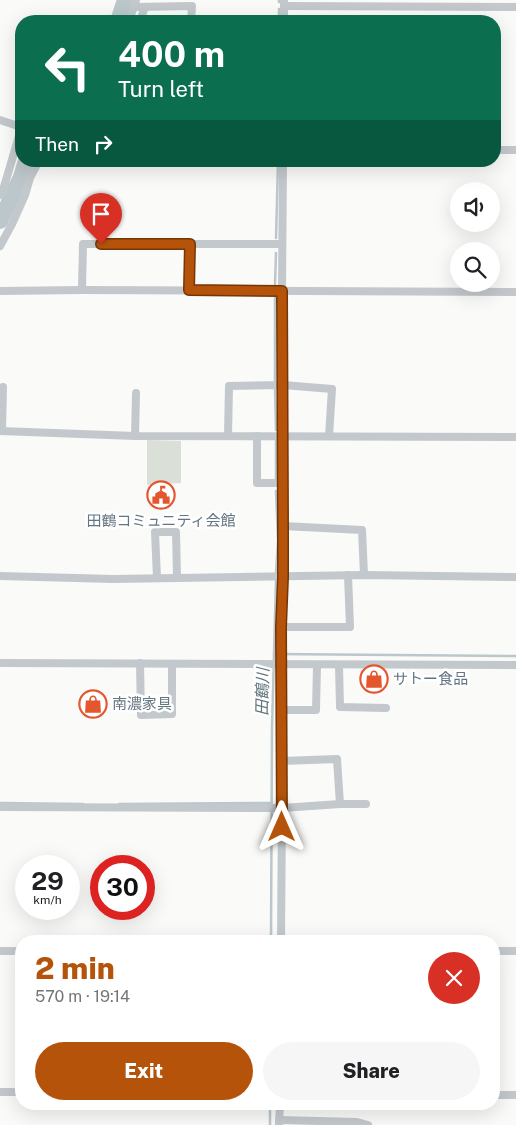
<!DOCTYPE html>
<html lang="en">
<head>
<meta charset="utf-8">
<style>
	body { margin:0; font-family:"Public Sans","Noto Sans JP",sans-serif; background:#f6f6f6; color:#202124; height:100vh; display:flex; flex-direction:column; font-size:19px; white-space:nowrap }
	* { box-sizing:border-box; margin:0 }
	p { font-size:16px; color:#757577 }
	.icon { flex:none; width:28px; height:28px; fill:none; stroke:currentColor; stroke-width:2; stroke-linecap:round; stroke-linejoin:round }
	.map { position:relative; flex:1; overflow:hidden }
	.drawer { position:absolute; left:15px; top:935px; width:485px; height:175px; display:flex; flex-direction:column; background:#fff; border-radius:20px; box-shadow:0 5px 20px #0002 }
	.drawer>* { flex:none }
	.top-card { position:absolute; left:15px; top:15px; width:486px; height:152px; border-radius:20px; box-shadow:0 5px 20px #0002; background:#0b6e4f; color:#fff; overflow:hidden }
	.fabs { position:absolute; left:450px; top:182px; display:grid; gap:10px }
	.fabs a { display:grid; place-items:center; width:50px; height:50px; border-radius:50%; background:#fff; box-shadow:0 5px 20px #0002; font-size:25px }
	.speed { position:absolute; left:15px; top:855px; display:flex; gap:10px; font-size:25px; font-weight:700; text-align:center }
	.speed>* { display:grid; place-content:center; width:65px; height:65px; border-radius:50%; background:#fff; box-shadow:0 5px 20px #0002; line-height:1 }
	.speed small { font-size:12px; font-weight:400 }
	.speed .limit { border:8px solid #d22; background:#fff; color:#111 }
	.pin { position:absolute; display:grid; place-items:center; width:42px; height:42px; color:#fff; margin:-51px -21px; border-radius:50% 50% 50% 0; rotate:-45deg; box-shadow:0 0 5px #0007 }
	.pin .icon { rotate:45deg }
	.me { position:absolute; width:55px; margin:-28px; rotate:0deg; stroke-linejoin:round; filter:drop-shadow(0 0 4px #0008) }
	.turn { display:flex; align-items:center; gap:18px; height:105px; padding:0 20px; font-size:22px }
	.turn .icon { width:65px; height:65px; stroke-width:2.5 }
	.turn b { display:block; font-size:35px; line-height:42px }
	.then { display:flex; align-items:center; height:48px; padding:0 20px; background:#0003; gap:10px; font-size:19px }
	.round { display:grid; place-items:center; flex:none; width:52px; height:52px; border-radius:26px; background:#f6f6f6 }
	.summary { display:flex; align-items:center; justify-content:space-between; height:85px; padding:0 20px }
	h1 { font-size:30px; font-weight:800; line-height:38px; color:#b45309 }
	.cta { display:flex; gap:10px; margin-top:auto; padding:10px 20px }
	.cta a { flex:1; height:58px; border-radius:30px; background:#b45309; color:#fff; font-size:20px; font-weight:800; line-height:58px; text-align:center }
	.cta a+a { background:#f6f6f6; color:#202124 }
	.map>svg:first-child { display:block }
	.green { fill:#dadfd7 }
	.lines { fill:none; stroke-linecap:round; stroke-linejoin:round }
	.stream { stroke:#bbc7cb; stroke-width:2.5 }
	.river { stroke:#bbc7cb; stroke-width:16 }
	.minor { stroke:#c3c8cc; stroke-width:8 }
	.route-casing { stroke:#753606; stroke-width:12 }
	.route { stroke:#b45309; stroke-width:9 }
	.labels { text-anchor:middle; stroke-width:5; stroke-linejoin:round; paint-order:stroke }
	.poi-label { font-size:15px; fill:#657683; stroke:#fff; text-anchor:start }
	.water-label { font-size:16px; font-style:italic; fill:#60757c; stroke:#fff }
</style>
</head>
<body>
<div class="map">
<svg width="516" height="1125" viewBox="0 0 516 1125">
	<rect width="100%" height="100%" fill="#fafaf8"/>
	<polygon class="green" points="147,440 181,441 181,483 147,485"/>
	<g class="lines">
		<g class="stream">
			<polyline points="279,0 279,2"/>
			<polyline points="279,21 279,9"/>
			<polyline points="276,238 278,161"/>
			<polyline points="275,284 276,253"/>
			<polyline points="275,296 275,384"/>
			<polyline points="275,390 276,430"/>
			<polyline points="276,441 276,480"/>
			<polyline points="276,491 278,540 276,573"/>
			<polyline points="274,654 516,656"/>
			<polyline points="0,803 83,804"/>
			<polyline points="119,804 271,803"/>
			<polyline points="271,941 272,727 276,580"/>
			<polyline points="270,1125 270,1104"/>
		</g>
		<g class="river">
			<polyline points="118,21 125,0"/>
			<polyline points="0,221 21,177 26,161"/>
		</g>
		<g class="minor">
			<polyline points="284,6 516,7"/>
			<polyline points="134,7 192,6 191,21"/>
			<polyline points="129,21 136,0"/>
			<polyline points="140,21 145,7"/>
			<polyline points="284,21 284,0"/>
			<polyline points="0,120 21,127"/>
			<polyline points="495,150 516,150"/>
			<polyline points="0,195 3,190 9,170 21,129"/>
			<polyline points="0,246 12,224 25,195 30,178 39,161"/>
			<polyline points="82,290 83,244 282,244"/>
			<polyline points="189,290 190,244"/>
			<polyline points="0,291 82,290 516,292"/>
			<polyline points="0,431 135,436 516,437"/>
			<polyline points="2,431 3,387"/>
			<polyline points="135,436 136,393"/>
			<polyline points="228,436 229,386 283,385 332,389 329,436"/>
			<polyline points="257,436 257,483 283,483"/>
			<polyline points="283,526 362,530 364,575"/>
			<polyline points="0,576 113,579 364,575 516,577"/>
			<polyline points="157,578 155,532 176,532 177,578"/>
			<polyline points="281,627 350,627 348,575"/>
			<polyline points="0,663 516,665"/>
			<polyline points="140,663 141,715 172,714 172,664"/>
			<polyline points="339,665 340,707 386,708"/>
			<polyline points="282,710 316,710 317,665"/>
			<polyline points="282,761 337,759 340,804"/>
			<polyline points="0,807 282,808 340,804 366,804"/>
			<polyline points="281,941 282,808 281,627 283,577 282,291 283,161"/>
			<polyline points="0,951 21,951"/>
			<polyline points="494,951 516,951"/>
			<polyline points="0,1092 21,1092"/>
			<polyline points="494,1095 516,1095"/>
			<polyline points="279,1120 357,1122 368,1125"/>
			<polyline points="279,1124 280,1104"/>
		</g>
	</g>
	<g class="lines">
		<g class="route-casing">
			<polyline id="route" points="101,244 190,244 189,290 282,291 283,526 283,577 281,627 282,827"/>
		</g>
		<use href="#route" class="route"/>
	</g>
	<defs>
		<g id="civic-ring" transform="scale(1.4375)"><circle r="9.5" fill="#fff" stroke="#e4572e" stroke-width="1.5"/><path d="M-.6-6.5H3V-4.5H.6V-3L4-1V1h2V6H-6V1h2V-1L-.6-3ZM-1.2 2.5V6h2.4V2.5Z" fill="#e4572e"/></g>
		<g id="shop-ring" transform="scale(1.4375)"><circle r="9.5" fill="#fff" stroke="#e4572e" stroke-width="1.5"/><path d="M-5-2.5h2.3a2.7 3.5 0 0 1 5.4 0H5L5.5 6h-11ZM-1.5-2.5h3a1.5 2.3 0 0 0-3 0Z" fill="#e4572e"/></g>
	</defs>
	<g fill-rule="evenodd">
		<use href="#civic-ring" x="161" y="495"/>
		<use href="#shop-ring" x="374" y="679"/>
		<use href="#shop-ring" x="93" y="704"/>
	</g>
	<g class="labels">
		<g class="poi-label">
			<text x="161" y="526" text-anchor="middle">田鶴コミュニティ会館</text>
			<text x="393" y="684">サトー食品</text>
			<text x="112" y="709">南濃家具</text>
		</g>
		<g class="water-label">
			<text transform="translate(262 692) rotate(-89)" y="6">田鶴川</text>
		</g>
	</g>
</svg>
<div class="fabs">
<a><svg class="icon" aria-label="sound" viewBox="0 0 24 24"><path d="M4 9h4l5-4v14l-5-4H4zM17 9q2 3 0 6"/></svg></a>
<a><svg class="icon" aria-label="search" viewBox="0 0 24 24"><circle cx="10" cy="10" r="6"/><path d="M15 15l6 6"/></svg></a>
</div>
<div class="speed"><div>29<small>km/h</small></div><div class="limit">30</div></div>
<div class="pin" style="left:101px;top:244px;background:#d93025"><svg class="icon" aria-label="arrive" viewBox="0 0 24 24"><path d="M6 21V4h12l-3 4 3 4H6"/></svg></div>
<svg class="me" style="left:282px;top:827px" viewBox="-20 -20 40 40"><path d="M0-17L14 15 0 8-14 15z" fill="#b45309" stroke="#fff" stroke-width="4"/></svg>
<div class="top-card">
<div class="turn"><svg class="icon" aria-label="left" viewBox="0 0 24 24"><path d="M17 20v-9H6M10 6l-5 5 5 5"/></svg><div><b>400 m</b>Turn left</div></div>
<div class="then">Then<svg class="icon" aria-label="right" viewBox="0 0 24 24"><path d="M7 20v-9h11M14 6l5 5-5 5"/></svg></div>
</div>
<section class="drawer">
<div class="summary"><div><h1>2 min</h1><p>570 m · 19:14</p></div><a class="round" style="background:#d93025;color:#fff"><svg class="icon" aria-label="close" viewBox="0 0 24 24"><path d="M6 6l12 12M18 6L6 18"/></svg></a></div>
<div class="cta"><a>Exit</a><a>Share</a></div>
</section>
</div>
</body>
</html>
